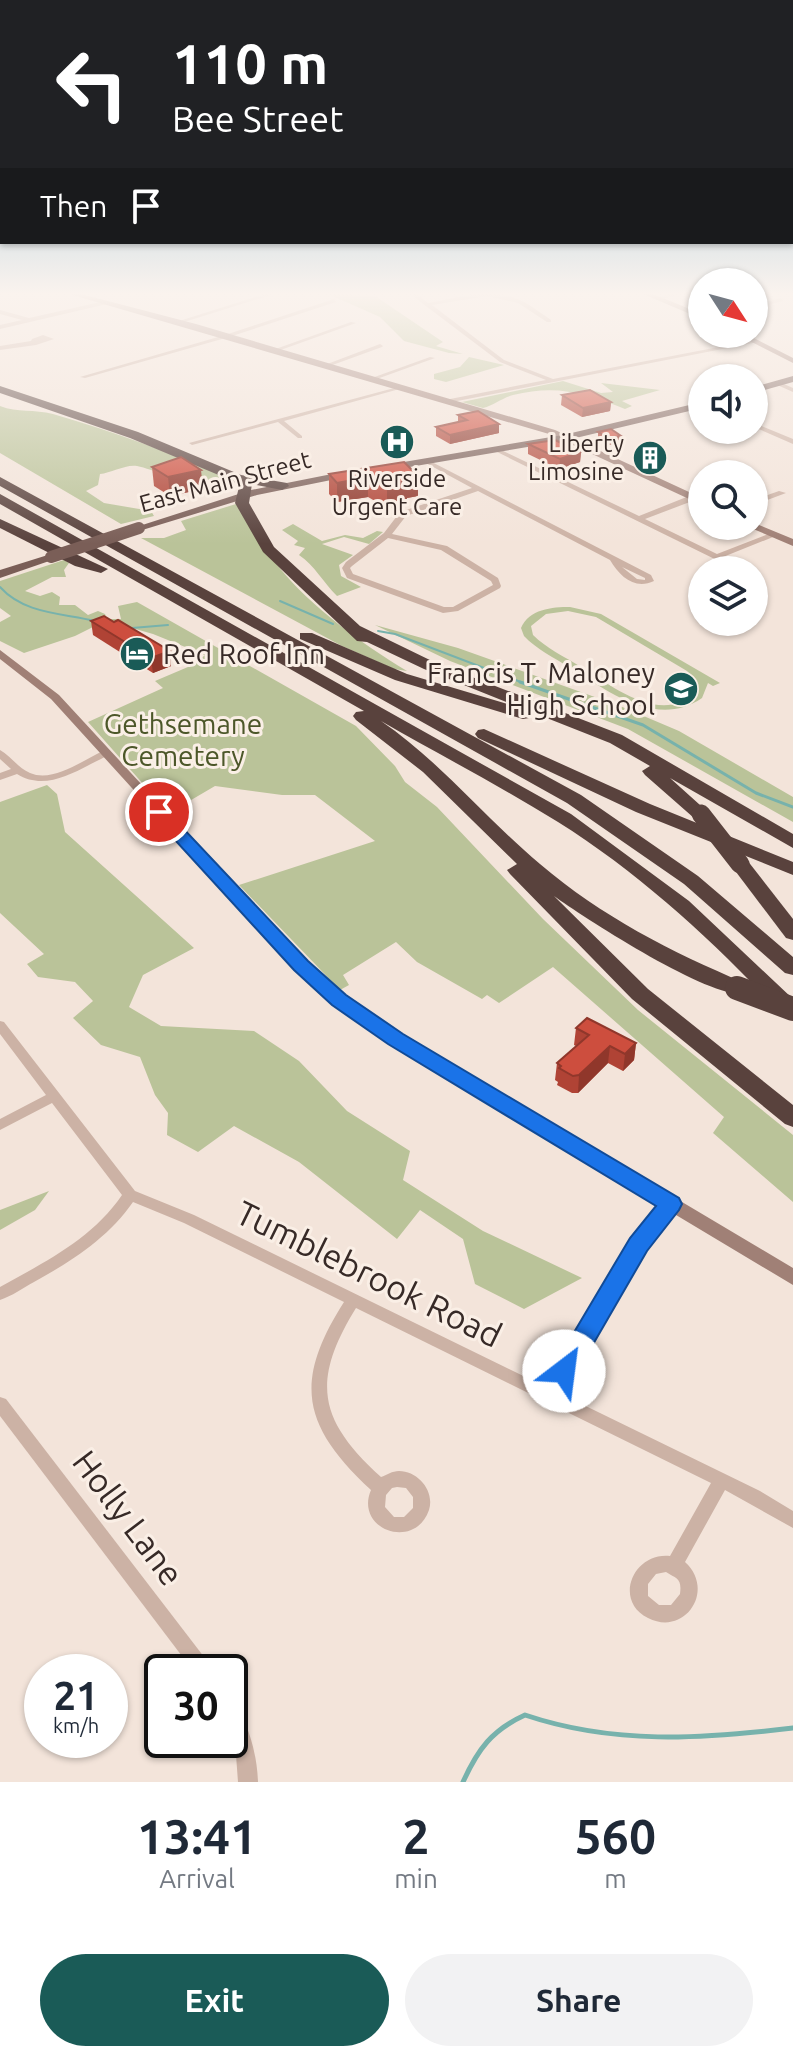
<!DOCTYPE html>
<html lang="en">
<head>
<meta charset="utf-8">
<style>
	body { margin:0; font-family:Ubuntu,sans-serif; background:#f2f2f3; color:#1f2937; height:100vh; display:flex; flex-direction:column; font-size:30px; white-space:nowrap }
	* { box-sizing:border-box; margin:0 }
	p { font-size:26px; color:#747a83 }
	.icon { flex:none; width:44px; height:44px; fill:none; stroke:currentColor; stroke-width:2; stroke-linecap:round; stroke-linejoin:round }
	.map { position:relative; height:1782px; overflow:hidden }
	.details { display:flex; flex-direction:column; background:#fff; flex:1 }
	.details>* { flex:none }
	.banner { position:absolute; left:0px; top:0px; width:794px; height:244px; box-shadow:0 2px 6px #0004; background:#202124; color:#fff; overflow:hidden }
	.needle { width:52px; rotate:126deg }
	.fabs { position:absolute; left:688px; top:268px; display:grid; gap:16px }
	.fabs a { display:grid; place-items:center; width:80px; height:80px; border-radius:50%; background:#fff; box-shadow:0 2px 6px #0004; font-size:40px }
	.speed { position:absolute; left:24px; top:1654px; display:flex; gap:16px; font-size:40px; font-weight:700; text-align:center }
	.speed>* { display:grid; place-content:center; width:104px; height:104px; border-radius:50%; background:#fff; box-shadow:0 2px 6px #0004; line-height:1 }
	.speed small { font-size:20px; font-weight:400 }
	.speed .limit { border:4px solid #111; border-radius:12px; background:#fff; color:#111 }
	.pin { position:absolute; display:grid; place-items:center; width:68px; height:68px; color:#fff; margin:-34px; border:4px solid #fff; border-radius:50%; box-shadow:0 2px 8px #0007 }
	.me { position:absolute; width:88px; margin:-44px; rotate:30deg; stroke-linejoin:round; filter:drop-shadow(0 0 6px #0008) }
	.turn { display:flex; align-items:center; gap:28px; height:168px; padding:0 40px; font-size:36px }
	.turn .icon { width:104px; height:104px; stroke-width:2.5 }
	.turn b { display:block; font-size:56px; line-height:68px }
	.then { display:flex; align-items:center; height:76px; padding:0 40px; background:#0003; gap:16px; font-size:30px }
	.eta { display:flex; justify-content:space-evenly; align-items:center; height:136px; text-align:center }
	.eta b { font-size:48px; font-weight:700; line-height:56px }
	.primary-button { display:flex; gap:16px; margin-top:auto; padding:16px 40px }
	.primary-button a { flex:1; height:92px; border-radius:48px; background:#1a5b57; color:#fff; font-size:32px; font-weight:700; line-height:92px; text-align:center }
	.primary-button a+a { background:#f2f2f3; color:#1f2937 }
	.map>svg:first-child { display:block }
	.green { fill:#bac399; fill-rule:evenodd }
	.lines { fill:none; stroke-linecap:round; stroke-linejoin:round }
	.stream-far2 { stroke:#77b2ac; stroke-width:2 }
	.stream-far1 { stroke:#77b2ac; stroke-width:3 }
	.stream { stroke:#77b2ac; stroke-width:5 }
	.street { fill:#ccb2a5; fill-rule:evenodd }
	.secondary { fill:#a08076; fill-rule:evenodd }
	.primary { fill:#7a5e57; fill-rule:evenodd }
	.highway { fill:#59423d; fill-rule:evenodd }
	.primary-bridge { stroke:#7a5e57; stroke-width:12 }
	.highway-bridge-far1 { stroke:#59423d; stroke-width:19 }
	.highway-bridge { stroke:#59423d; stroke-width:24 }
	.wall { fill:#b04335 }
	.shaded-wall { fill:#90372b }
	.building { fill:#cd4e3e; stroke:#90372b; stroke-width:2 }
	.route { fill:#1a73e8; stroke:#114b97; stroke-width:2 }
	.labels { text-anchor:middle; stroke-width:6; stroke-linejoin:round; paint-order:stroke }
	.far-poi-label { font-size:24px; fill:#372a27; stroke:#faefe6; text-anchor:end }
	.far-street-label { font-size:24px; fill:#372a27; stroke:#faefe6 }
	.poi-label { font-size:28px; fill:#372a27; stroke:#faefe6; text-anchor:start }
	.park-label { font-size:28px; fill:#4c5729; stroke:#faefe6 }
	.near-street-label { font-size:34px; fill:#372a27; stroke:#faefe6 }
</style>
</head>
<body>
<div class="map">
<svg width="793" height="1782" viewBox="0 0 793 1782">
	<rect width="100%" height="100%" fill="#f3e4da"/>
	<g class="green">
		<polygon points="328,294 375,296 443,342 436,346 463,354 449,353 404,341 380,317"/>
		<polygon points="469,357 504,365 446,382 434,379 434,374 460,367"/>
		<path d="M563,381L601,393L613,392L601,383L660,390L622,401L632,406L625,409C586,393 556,384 513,395C502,398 494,405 483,408L462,402Z"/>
		<path d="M0,406C18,413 34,409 53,414C115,432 175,454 234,480L227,483L212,479C194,490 157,470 137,466C126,464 111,473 100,474L98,485L86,491L104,503L151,511L154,516L121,524L0,453Z"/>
		<path d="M236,504C250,524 262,546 278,566C312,608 361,643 407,671L394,669L342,646L141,538H164L186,530L181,521Z"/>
		<path d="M293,524L322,541L345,535L363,538L377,531L383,532L369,544L344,537L322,544L353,555L339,565L341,576L361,587L337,596C323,582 315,566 299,555L305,548L294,545L298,541L282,530Z"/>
		<polygon points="64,560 69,563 64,570 66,577 52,577 25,591 40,596 52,592 60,597 59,605 75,605 88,615 98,611 105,614 107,619 121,619 118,606 137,602 356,726 395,766 405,782 437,807 543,919 638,1010 793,1135 793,1202 713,1133 724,1117 553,967 499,1003 487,995 482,999 417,962 396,942 343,975 349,985 340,990 239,885 375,841 315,795 282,795 215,786 169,813 88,722 163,688 155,681 195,664 205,655 153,634 125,626 95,626 75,636 24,653 0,641 0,622 11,616 0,608 0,581"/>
		<path d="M570,607L601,614L720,683L713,686L708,683L702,698C657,729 608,691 570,668C555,658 536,649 524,636L521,628C529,609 552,607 570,607ZM568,611L596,617L687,671L697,681L696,692C661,726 612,686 581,667C565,657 546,648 533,635L531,626L546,614Z"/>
		<polygon points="375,625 458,648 620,706 679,731 793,797 793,822 628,729 450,661"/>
		<polygon points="47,785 57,794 65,832 194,948 143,975 129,1007 161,1026 254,1031 299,1061 347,1111 410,1151 403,1180 483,1231 582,1278 524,1309 475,1284 463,1239 420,1210 397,1239 299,1162 234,1126 198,1152 167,1135 168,1113 155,1095 140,1057 101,1045 73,1018 93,1001 75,982 38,977 27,964 44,954 0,913 0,802"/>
		<polygon points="49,1191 35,1210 0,1230 0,1210"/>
	</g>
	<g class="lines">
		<g class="stream-far2">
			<path d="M0,587C24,614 62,613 95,621"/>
			<polyline points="280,601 333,624"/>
			<polyline points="132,628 168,625"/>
			<polyline points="378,631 395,634 526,684"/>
		</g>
		<polyline class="stream-far1" points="520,682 643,725 756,793 793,807"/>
		<path class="stream" d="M463,1782C478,1749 492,1730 525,1715C614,1745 701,1739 793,1728"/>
		<g class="street">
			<polygon points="265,294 274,294 181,323 176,322"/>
			<path d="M410,294H417L428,303C459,297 494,287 524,302C533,307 542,314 551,320V322H547L518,303L487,296L432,305L504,360L553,379L755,340L758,342L447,403L445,402V400L546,380L500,362Z"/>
			<polygon points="670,294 682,294 658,300 655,298"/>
			<polygon points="781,298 783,301 754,309 754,305"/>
			<polygon points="334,299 336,302 229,337 85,378 80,377 225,335"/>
			<polygon points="105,301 107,304 0,329 0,325 22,320 0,314 0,310 29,318"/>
			<polygon points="351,322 356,323 275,352 270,351"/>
			<polygon points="43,335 54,339 36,345 0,350 0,346 31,341 32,339"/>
			<polygon points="380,344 383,346 382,347 327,367 322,366"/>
			<polygon points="430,357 435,358 374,380 369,379"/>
			<polygon points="777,381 793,388 793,392 775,384 774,383"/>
			<polygon points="398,387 403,388 284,421 302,436 302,438 298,438 278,422 192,445 189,443"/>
			<polygon points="754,423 793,439 793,444 754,427"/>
			<polygon points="495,447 639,516 689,496 695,496 695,500 645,519 717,554 771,533 778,535 723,557 747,570 737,570 493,450 492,449"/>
			<path d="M426,459L651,575L654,581C635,590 620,577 610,560L478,491L406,516L392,534L447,546L498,578L501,586L500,588L458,611L443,613L347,578L342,568L346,562L384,533L400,512L472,488L424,462L422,461ZM388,538L441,550L491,581L493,585L453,607H444L353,574L350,568L352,566ZM622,567L645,578V580L637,579Z"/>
			<polygon points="779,491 786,493 754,505 754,500"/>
			<path d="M0,750C11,756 18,768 30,773C53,783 83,760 103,751L106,750L111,753C104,758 96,761 89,765C66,777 41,789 17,774L0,780V773L11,769L0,759Z"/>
			<path d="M0,1021L4,1022L135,1191L194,1215L546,1387L633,1240L666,1200L671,1199L676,1200L678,1204L676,1208L643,1248L559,1393L760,1491L793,1511V1528L725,1490L685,1562C716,1590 685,1637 648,1618C613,1601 633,1552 670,1556L711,1483L356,1308C311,1381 318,1420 381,1477C387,1475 392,1471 399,1471C418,1471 435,1491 429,1510C415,1551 354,1530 371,1490C302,1426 293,1382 344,1302L184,1223L133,1202C108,1238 72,1261 34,1282C23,1288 12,1296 0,1300V1287C45,1262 92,1239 122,1195L52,1103L0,1130V1119L46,1095L0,1034ZM397,1487L406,1488L413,1497V1508L404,1517H394L385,1507L386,1495L392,1488ZM666,1572C677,1579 682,1578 680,1594L671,1605H659L648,1596V1584L656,1574Z"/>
			<polygon points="0,1397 6,1399 211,1666 214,1672 194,1672 0,1416"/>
			<path d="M230,1704L237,1706C250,1730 257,1755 258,1782H238L236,1755L230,1732Z"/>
		</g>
		<g class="secondary">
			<polygon points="69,294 81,294 196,324 555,430 702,498 702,505 549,434"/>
			<polygon points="643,294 653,294 702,314 702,319"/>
			<polygon points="736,334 746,334 793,358 793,363"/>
			<polygon points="754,523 793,539 793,546 751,528 749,526 754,526"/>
			<polygon points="0,650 59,695 311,968 352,1002 401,1035 793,1268 793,1285 389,1043 342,1010 301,974 51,699 0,659"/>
		</g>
		<g class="primary">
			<polygon points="793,376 793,382 754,393 754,387"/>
			<polygon points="702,402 702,408 563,441 386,471 381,468 386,465 563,435"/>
			<polygon points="347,471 351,472 351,476 257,495 139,531 133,528 251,490"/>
			<polygon points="51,554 55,555 55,559 0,578 0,570"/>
		</g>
		<g class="highway">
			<polygon points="0,386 138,432 241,475 287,483 289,486 282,490 252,484 249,503 274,547 360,626 436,663 622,735 793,834 793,848 670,778 710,814 708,818 694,818 645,775 642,771 650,766 610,743 529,711 529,718 523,719 395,680 300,639 300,633 312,633 407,674 524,709 424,669 367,642 357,641 263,552 235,503 239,487 233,481 130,438 0,393"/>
			<polygon points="0,477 581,795 698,876 793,957 793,975 785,973 684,884 567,803 0,486"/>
			<path d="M0,494L571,814L689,901L793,999V1014L781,1013C714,942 641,874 558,822C500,786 440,755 381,721C441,762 485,818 540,864C601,916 671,952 745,983L748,988L745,993C714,1002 583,917 554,896L648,989L793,1105V1127L785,1124L632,999L510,874L507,870L517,864L423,772L356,720L353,716L356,712L364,711L0,504Z"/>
			<polygon points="0,519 108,569 101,573 75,566 0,528"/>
			<polygon points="484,729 650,804 793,862 793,875 636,812 478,738 475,734 478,730"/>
			<polygon points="740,858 747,860 793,919 793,940 786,938 730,864"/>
		</g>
		<polyline class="primary-bridge" points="51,557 139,528"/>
		<polyline class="highway-bridge-far1" points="701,814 740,864"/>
		<polyline class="highway-bridge" points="737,988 793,1009"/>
	</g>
	<g class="wall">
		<polygon points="562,395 611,402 610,411 582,417 561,405"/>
		<polygon points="458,415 499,433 450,444 436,436 436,427 458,422"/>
		<polygon points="598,432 621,436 621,442 608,445 598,439"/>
		<polygon points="385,437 409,441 409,445 394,447 385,440"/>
		<polygon points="528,444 581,452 580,462 559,469 528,454"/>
		<polygon points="404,462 418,496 407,498 407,501 399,502 399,506 387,508 368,497 337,502 329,494 329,474"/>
		<polygon points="152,467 203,489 170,496 154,486"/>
		<polygon points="91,621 171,666 153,673 93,635"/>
		<polygon points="576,1028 636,1043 634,1060 623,1071 608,1063 578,1093 572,1093 557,1085 558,1082 555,1080 557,1063 576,1046 574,1045"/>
	</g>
	<g class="shaded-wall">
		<polygon points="611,402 610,411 582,417 583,408"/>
		<polygon points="499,424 499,433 450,444 450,435"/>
		<polygon points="621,436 621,442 608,445 609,438"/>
		<polygon points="409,441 409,445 394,447 394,444"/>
		<polygon points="581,452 580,462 559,469 560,459"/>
		<polygon points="201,470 203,489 170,496 168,477"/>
		<polygon points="418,476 418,496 407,498 407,501 399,502 399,506 387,508 387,489 404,479"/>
		<polygon points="368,477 368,497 337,502 337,483"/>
		<polygon points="170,651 171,666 153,673 151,658"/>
		<polygon points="636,1043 634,1060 623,1071 625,1054"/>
		<polygon points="610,1046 608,1063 578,1093 579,1075"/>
	</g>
	<g class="building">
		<polygon points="590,390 611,402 583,408 562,395"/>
		<polygon points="478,411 499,424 450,435 436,427 467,420 458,415"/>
		<polygon points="611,429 621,436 609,438 598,432"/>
		<polygon points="399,434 409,441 394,444 385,437"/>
		<polygon points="555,440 581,452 560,459 528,444"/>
		<polygon points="181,457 201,470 168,477 152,467"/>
		<polygon points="404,462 418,476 404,479 407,481 396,483 399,486 387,489 368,477 337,483 329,474"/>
		<polygon points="104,616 114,622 118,620 170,651 151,658 91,621"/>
		<polygon points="587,1018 636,1043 625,1054 610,1046 579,1075 573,1076 559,1068 561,1066 557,1063 589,1035 576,1028"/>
	</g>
	<linearGradient id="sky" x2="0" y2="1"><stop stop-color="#7bb3d0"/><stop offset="0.54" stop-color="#faf3ee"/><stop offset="1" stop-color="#faf3ee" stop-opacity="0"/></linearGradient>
	<rect width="793" height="544" fill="url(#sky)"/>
	<polygon class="route" points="159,807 165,809 308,961 346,995 403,1034 679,1198 682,1204 679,1210 647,1251 573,1379 564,1382 555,1379 551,1371 630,1238 656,1206 388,1044 332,1005 294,970 153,816 151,812"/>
	<defs>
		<g id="hospital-disc" transform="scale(1.8)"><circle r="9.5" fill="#1a5b57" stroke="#faefe6"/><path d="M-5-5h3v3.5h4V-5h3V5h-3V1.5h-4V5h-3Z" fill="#fff"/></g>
		<g id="building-disc" transform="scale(1.8)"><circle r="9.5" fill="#1a5b57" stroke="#faefe6"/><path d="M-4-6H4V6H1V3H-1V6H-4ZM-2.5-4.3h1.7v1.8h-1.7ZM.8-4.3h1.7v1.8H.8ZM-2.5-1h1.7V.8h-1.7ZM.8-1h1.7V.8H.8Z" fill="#fff"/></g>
		<g id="hotel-disc" transform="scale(1.8)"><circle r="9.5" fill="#1a5b57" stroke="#faefe6"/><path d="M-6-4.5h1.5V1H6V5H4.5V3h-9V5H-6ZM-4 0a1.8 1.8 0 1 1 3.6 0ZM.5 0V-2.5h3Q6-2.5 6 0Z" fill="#fff"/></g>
		<g id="school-disc" transform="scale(1.8)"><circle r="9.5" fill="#1a5b57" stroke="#faefe6"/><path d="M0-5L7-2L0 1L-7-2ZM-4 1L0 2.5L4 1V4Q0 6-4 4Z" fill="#fff"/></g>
	</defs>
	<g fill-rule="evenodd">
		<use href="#hospital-disc" x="397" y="442"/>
		<use href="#building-disc" x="650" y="458"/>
		<use href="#hotel-disc" x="137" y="654"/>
		<use href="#school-disc" x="681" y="689"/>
	</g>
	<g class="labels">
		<g class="far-poi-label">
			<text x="624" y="452">Liberty<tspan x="624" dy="28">Limosine</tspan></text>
			<text x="397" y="487" text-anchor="middle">Riverside<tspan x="397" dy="28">Urgent Care</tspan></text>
		</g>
		<g class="far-street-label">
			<text transform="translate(225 482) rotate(-15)" y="8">East Main Street</text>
		</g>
		<g class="poi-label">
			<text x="163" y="664">Red Roof Inn</text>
			<text x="655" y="683" text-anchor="end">Francis T. Maloney<tspan x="655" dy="32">High School</tspan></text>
		</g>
		<g class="park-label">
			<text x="183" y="734">Gethsemane<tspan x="183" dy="32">Cemetery</tspan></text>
		</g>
		<g class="near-street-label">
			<text transform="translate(369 1274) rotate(26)" y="12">Tumblebrook Road</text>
			<text transform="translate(128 1518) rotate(53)" y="12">Holly Lane</text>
		</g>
	</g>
</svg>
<div class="fabs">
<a><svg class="needle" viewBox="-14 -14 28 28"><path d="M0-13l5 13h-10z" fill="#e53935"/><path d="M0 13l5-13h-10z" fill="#747a83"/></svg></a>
<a><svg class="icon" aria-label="sound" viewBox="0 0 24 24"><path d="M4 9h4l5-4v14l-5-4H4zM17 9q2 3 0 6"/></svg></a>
<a><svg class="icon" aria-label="search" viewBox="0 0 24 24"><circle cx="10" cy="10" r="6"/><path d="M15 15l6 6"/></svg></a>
<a><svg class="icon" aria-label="layers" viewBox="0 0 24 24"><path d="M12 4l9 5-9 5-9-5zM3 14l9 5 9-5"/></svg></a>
</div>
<div class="speed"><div>21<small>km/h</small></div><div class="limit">30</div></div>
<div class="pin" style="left:159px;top:812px;background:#d93025"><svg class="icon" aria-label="arrive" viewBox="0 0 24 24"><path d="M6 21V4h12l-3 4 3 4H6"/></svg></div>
<svg class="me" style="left:564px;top:1371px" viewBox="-20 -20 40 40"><circle r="19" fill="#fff"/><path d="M0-13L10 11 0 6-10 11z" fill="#1a73e8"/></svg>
<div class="banner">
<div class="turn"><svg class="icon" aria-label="left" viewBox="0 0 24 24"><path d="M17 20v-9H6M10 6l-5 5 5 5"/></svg><div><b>110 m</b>Bee Street</div></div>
<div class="then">Then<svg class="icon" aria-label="arrive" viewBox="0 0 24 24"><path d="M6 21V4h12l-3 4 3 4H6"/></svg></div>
</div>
</div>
<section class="details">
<div class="eta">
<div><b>13:41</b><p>Arrival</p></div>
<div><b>2</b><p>min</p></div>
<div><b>560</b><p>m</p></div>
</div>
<div class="primary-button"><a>Exit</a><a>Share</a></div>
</section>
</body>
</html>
